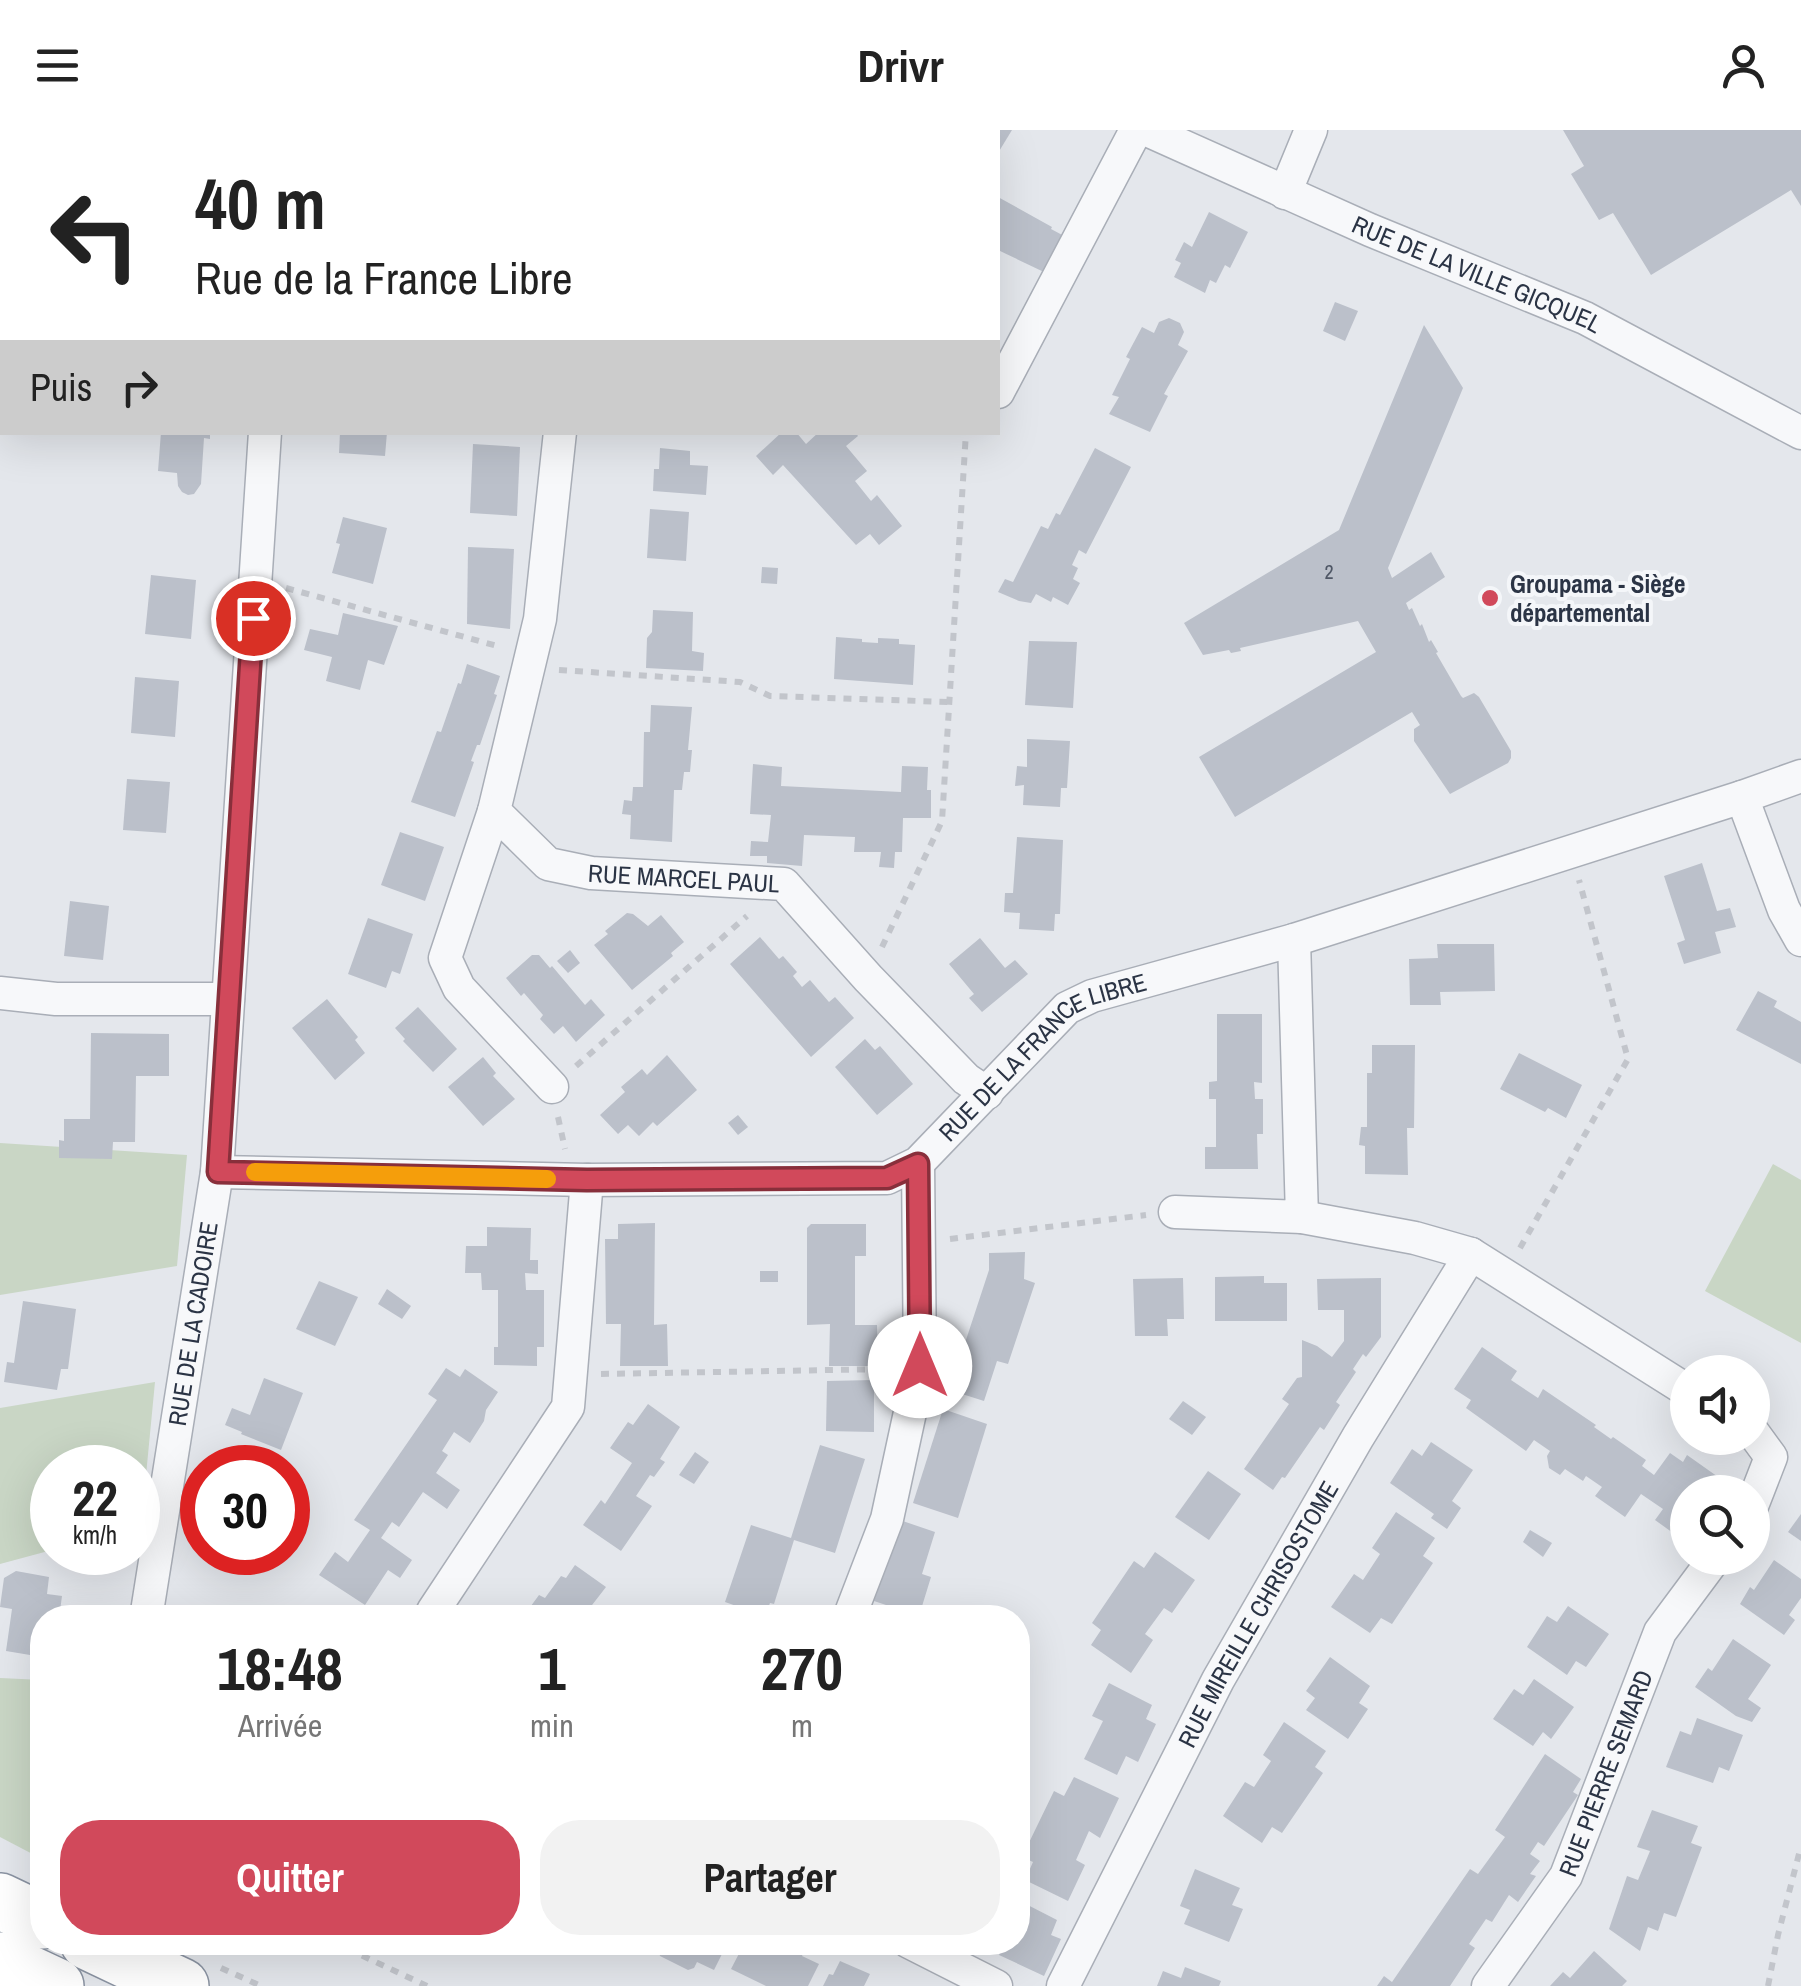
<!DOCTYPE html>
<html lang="fr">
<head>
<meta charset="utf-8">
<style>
	body { margin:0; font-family:"Archivo Narrow",sans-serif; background:#f2f2f2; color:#222; height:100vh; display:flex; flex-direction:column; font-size:38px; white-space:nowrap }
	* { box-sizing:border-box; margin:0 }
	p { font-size:32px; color:#767676 }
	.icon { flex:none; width:55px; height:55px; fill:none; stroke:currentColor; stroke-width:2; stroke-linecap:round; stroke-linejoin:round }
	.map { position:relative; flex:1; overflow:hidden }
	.sheet { position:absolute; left:30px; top:1475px; width:1000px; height:350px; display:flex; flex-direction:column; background:#fff; border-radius:40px; box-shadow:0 10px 40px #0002 }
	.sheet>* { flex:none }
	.hud { position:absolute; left:0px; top:0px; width:1000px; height:305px; box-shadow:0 10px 40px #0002; background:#fff; color:#222; overflow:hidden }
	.tools { position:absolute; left:1670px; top:1225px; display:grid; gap:20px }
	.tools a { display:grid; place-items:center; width:100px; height:100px; border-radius:50%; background:#fff; box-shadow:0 10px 40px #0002; font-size:50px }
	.speed { position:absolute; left:30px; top:1315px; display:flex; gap:20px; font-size:50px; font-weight:700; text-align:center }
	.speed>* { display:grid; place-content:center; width:130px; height:130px; border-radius:50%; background:#fff; box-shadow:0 10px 40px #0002; line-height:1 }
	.speed small { font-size:25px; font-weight:400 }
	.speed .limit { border:15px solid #d22; background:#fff; color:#111 }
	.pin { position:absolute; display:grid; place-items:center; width:85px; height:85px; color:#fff; margin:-42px; border:5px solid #fff; border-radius:50%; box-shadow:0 2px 10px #0007 }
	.me { position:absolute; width:110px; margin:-55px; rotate:0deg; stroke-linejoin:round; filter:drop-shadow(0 0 8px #0008) }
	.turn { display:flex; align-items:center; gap:35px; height:210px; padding:0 30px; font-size:45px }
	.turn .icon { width:130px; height:130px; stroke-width:2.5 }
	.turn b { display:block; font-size:70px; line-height:85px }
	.then { display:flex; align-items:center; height:95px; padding:0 30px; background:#0003; gap:20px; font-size:38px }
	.eta { display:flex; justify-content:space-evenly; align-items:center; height:170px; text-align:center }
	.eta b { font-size:60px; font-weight:700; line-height:70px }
	.primary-button { display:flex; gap:20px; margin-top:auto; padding:20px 30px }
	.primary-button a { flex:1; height:115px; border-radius:40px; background:#d1495b; color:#fff; font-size:40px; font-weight:700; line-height:115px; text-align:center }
	.primary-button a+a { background:#f2f2f2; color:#222 }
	header { display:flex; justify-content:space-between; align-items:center; height:130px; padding:0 30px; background:#fff; font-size:45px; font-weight:700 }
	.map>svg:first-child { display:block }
	.green { fill:#c9d6c5 }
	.building { fill:#bbc0ca }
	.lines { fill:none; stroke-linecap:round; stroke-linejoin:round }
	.street-casing { stroke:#a9aeb7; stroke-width:35 }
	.highway-casing { stroke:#8b94a3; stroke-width:58 }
	.path { stroke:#c2c5cb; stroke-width:6; stroke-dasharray:8 8; stroke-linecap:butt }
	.street { stroke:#f7f8fa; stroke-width:32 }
	.highway { stroke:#fff; stroke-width:55 }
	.route-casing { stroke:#882f3b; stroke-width:25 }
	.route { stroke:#d1495b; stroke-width:18 }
	.slow { stroke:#f59e0b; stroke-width:18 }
	.poi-dot { fill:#d1495b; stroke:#f4f6f9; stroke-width:4 }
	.labels { text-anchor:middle; stroke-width:8; stroke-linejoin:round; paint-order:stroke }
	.number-label { font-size:20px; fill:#4f5766 }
	.street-label { font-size:25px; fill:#2b3445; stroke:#f4f6f9 }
	.poi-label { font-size:25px; font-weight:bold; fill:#2b3445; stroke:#f4f6f9; text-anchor:start }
</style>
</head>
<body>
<header><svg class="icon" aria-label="menu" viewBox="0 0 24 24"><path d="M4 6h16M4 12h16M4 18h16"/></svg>Drivr<svg class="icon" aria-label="person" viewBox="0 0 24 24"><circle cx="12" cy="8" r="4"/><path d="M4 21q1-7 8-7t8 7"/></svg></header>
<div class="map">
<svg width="1801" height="1856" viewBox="0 0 1801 1856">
	<rect width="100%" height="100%" fill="#e4e7ec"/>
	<g class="green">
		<polygon points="0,1013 187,1025 177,1136 0,1165"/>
		<polygon points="1773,1034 1801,1050 1801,1213 1705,1161"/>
		<polygon points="155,1252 141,1397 138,1398 138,1338 52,1338 52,1420 0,1434 0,1278"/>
		<polygon points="0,1548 42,1550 42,1729 0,1707"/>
	</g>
	<g class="building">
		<polygon points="998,0 1012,0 998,23"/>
		<polygon points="1563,0 1801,0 1801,76 1791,60 1651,145 1613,83 1599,90 1571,44 1584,36"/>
		<polygon points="998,67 1052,97 1051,99 1066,107 1046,143 998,120"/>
		<polygon points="1209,82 1248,102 1230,138 1225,135 1216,153 1210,150 1205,163 1174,147 1181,133 1175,130 1184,112 1192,117"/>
		<polygon points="1335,172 1358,181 1345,211 1323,201"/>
		<polygon points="1169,188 1180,193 1184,202 1178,215 1188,221 1164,264 1168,266 1150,302 1109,284 1119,267 1112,265 1130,229 1126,227 1142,197 1154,203 1159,192"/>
		<polygon points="1424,195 1463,258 1388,438 1392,448 1431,422 1445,447 1406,473 1409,480 1412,478 1420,496 1422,494 1429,512 1431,510 1438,522 1436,523 1461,566 1463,568 1474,563 1479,567 1511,621 1511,628 1508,633 1450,664 1414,611 1414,599 1420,595 1412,582 1235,687 1199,627 1376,522 1358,491 1240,518 1241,521 1231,523 1229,520 1203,525 1184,493 1339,400"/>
		<polygon points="161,302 210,302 210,309 204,308 201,354 194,364 188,365 182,362 178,356 177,343 158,341"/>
		<polygon points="340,302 387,302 385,326 339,323"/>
		<polygon points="782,302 796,302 806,314 819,302 835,302 838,305 841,302 855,302 858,306 846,316 867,341 855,351 871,371 877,365 902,396 879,415 870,404 856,415 783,335 773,345 756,326"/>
		<polygon points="473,314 520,317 517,386 470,383"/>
		<polygon points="660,318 690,321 690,335 708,336 706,365 653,361 654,339 659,339"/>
		<polygon points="1095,318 1131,337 1086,424 1079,420 1072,435 1078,438 1073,449 1080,453 1068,475 1053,467 1051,472 1036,464 1031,473 1019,471 998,462 1005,449 1013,452 1041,396 1048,399 1056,383 1060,385"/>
		<polygon points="650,379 689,382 686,431 647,428"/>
		<polygon points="343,387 387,398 373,454 332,443 340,414 336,413"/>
		<polygon points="468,417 514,419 510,499 467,494"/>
		<polygon points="762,437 778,438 777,454 761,453"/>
		<polygon points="151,445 196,450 191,509 145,504"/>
		<polygon points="653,480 693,482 692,521 704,523 703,541 646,538 647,508 652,502"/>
		<polygon points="343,483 398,496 384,535 368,530 360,560 326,551 332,527 304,520 310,499 338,505"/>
		<polygon points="836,507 862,509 862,512 878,513 878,508 899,509 899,514 915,515 913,555 834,549"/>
		<polygon points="1029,511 1077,512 1073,578 1025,575"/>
		<polygon points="467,534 500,546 494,564 497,565 480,615 477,615 471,631 474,632 455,687 411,672 437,601 441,602 458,553 461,554"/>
		<polygon points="135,547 179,551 175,607 131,603"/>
		<polygon points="651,575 692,577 688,620 692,620 690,642 684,642 682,660 674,660 672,712 630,709 631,685 622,684 624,670 632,671 633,657 643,657 644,602 650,602"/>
		<polygon points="1027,609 1070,611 1067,658 1061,658 1060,677 1023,675 1024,655 1015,656 1017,636 1027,637"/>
		<polygon points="753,634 782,637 781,656 901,662 902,636 928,637 927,660 931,660 931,688 903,688 902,722 895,722 894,738 879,737 881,722 854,722 855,707 804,705 802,736 767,733 767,726 750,726 751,711 768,712 771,685 750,684"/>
		<polygon points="127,649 170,652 166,703 123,700"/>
		<polygon points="400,702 444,717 425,771 381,755"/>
		<polygon points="1017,707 1063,710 1060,784 1055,784 1054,801 1019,799 1020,783 1004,782 1005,763 1013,763"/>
		<polygon points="1702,733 1717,781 1730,778 1736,797 1715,802 1721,823 1684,834 1677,813 1685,810 1664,746"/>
		<polygon points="70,771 109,776 103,830 64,826"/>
		<polygon points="627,783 633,784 648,796 661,785 684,812 671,823 673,826 632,860 594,815 608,804 605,801"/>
		<polygon points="368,788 413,804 400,844 392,841 386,858 348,844"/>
		<polygon points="760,807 779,829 783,826 797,842 793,846 802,857 810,850 829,872 835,867 854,888 811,927 730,834"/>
		<polygon points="980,808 1005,838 1015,830 1028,844 982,882 969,868 974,864 949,834"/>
		<polygon points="1437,814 1494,814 1495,861 1440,862 1441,875 1410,875 1409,829 1438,828"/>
		<polygon points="570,820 580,833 568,843 557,831"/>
		<polygon points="532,825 539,825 550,838 552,836 585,875 591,869 605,885 576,912 563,896 554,904 540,889 543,885 524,863 521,866 506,848"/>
		<polygon points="1758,861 1777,871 1774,877 1801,892 1801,934 1736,900"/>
		<polygon points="327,869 358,907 355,910 365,923 335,950 292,898"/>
		<polygon points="418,877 457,919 433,942 403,911 405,909 395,898"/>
		<polygon points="1217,884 1262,884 1262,953 1254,952 1255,969 1263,969 1263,1004 1257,1004 1258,1039 1205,1039 1205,1017 1216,1017 1216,969 1209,969 1209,952 1217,951"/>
		<polygon points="91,903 169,904 169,946 136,946 135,1012 113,1012 112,1029 59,1028 59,1010 64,1011 64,989 90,989"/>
		<polygon points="865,909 875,920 880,916 913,954 877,985 835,937"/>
		<polygon points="1372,915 1415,915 1414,998 1407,998 1408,1045 1365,1044 1365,1016 1359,1015 1361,997 1367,997 1367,943 1372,943"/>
		<polygon points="1519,923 1582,955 1566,988 1548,978 1545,982 1500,959"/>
		<polygon points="667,925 697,960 657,996 653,992 639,1006 628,995 618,1004 600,985 625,962 621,957 642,939 647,945"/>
		<polygon points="483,927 496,943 493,946 515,969 483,996 448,957"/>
		<polygon points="738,985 748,997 738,1005 728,993"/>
		<polygon points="655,1093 654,1195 667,1194 668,1236 620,1236 621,1194 606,1194 605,1109 618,1109 618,1094"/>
		<polygon points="811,1094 866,1094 866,1126 855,1126 855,1195 877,1195 878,1236 829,1236 830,1194 807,1195 807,1098"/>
		<polygon points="487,1097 531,1098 530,1130 538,1130 538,1144 525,1143 526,1160 544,1160 544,1217 537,1217 537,1236 494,1235 494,1217 498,1217 498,1160 482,1160 481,1143 465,1143 466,1116 487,1116"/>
		<polygon points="1025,1122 1024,1149 1035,1153 1008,1234 997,1231 984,1271 940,1257 953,1215 963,1219 989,1140 989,1123"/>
		<rect x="760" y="1141" width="18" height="11"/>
		<polygon points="1264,1146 1264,1153 1287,1153 1287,1191 1215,1191 1215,1147"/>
		<polygon points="1183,1148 1184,1189 1167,1189 1168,1206 1135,1206 1133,1149"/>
		<polygon points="1381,1148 1381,1207 1366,1227 1363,1224 1353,1239 1356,1242 1336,1272 1340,1275 1324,1300 1320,1297 1285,1348 1282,1347 1273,1360 1244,1339 1289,1274 1282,1269 1297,1248 1302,1247 1302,1210 1317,1216 1332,1227 1344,1211 1344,1180 1318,1180 1317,1149"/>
		<polygon points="319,1151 358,1167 335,1216 296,1199"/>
		<polygon points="387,1159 411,1176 402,1189 378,1174"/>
		<polygon points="23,1171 76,1179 68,1239 61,1239 57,1260 4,1252 7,1232 14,1233"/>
		<polygon points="1482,1217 1517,1241 1511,1250 1538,1268 1543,1259 1596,1295 1594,1297 1611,1309 1613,1307 1646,1330 1642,1336 1654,1345 1670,1323 1683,1332 1687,1325 1721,1349 1711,1362 1688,1362 1687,1397 1680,1408 1655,1390 1663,1379 1641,1364 1625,1387 1595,1366 1602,1357 1586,1346 1583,1351 1565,1339 1560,1345 1549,1338 1547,1326 1550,1321 1534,1310 1526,1321 1466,1278 1471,1270 1454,1259"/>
		<polygon points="446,1238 460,1247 465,1239 498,1262 486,1280 484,1291 470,1313 454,1302 442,1321 448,1325 436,1343 460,1360 447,1379 423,1362 399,1397 392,1392 381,1408 412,1430 400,1448 388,1440 365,1475 319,1445 335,1422 348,1432 370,1400 354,1390 437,1270 428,1264"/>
		<polygon points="264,1248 303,1263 281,1320 241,1304 242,1302 225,1295 232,1278 250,1285"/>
		<polygon points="874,1250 874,1302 826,1301 827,1251"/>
		<polygon points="1183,1271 1206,1287 1192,1305 1169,1289"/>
		<polygon points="648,1274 680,1297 660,1329 665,1332 654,1347 650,1345 636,1366 652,1376 621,1421 583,1395 601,1370 605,1374 632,1333 610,1318 628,1292 633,1295"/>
		<polygon points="943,1279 987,1294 958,1388 913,1373"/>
		<polygon points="1431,1312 1473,1340 1452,1371 1461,1378 1447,1399 1431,1388 1434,1384 1390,1353 1412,1319 1422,1326"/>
		<polygon points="820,1315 865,1329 835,1423 794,1410 774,1474 770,1473 765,1486 725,1472 751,1395 791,1408"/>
		<polygon points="695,1322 709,1332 694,1354 679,1345"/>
		<polygon points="1208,1341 1241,1364 1209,1410 1175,1387"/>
		<polygon points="1396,1382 1435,1408 1423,1426 1433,1433 1392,1494 1381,1488 1370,1503 1331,1477 1354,1444 1363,1450 1380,1424 1372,1418"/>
		<polygon points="1801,1384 1801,1411 1788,1402"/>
		<polygon points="891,1387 935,1402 922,1444 931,1447 919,1486 874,1471 887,1433"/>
		<polygon points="1530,1400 1552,1413 1543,1427 1523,1412"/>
		<polygon points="1155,1422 1195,1450 1172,1483 1164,1478 1145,1504 1153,1510 1131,1543 1091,1515 1101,1500 1092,1493 1134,1431 1144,1438"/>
		<polygon points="1774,1430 1801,1449 1801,1468 1789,1485 1795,1490 1784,1505 1740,1474 1750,1457 1754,1460"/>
		<polygon points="575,1435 606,1457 582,1488 539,1488 528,1480 539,1465 545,1468 561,1446 566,1448"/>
		<polygon points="16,1441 49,1447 47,1464 62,1466 59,1488 42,1488 42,1527 6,1521 12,1479 0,1477 4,1448"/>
		<polygon points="1568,1476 1609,1504 1586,1537 1576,1531 1567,1545 1527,1517 1547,1486 1557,1492"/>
		<polygon points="1733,1509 1771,1535 1748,1569 1761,1578 1752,1592 1736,1586 1695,1557 1708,1538 1712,1541"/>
		<polygon points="1330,1527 1370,1556 1359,1573 1368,1579 1348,1609 1306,1580 1315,1568 1306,1561"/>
		<polygon points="1534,1549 1574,1577 1551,1609 1543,1602 1533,1616 1493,1589 1514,1559 1523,1565"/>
		<polygon points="1109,1553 1152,1575 1146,1589 1156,1594 1138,1632 1126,1626 1117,1645 1084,1629 1103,1591 1092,1586"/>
		<polygon points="1697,1588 1743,1605 1729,1641 1719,1637 1713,1653 1666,1637 1680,1601 1691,1605"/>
		<polygon points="1284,1592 1326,1621 1315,1637 1323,1643 1282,1703 1272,1697 1262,1713 1223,1686 1245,1652 1254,1657 1271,1631 1263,1625"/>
		<polygon points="1545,1624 1581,1649 1573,1662 1578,1665 1544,1716 1538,1712 1530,1724 1540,1731 1530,1744 1536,1746 1518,1772 1509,1765 1492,1792 1486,1789 1469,1814 1475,1818 1450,1856 1377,1856 1384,1846 1392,1852 1470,1739 1478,1744 1505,1707 1495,1700"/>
		<polygon points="1074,1647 1119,1668 1100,1708 1089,1701 1076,1730 1085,1735 1068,1771 1025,1750 1033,1732 1022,1727 1054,1661 1064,1666"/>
		<polygon points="1652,1680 1698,1696 1691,1713 1702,1717 1676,1787 1664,1783 1658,1801 1648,1797 1640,1821 1609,1799 1627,1746 1638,1750 1650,1721 1637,1717"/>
		<polygon points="1195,1739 1240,1758 1232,1775 1243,1779 1229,1812 1184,1794 1190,1780 1180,1776"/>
		<polygon points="1018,1770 1057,1790 1051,1805 1061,1809 1044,1846 999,1825 1005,1812 1018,1812"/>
		<polygon points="661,1812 728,1812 714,1840 697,1832 694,1838 688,1840 660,1826 658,1820"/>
		<polygon points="745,1812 783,1812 804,1822 802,1826 819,1834 808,1856 766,1856 731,1839"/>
		<polygon points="1594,1821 1627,1851 1622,1856 1550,1856 1563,1842 1570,1848"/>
		<polygon points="840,1831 870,1844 864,1856 823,1856 829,1844 833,1845"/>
		<polygon points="1185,1837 1221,1851 1219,1856 1157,1856 1163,1841 1181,1848"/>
	</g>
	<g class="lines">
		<g class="street-casing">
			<g id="street">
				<path id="s1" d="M1147,0L1370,100L1585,188L1801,303"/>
				<polyline points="289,2 289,0"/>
				<polyline points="1285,63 1311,0"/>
				<polyline points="998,262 1136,0"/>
				<path id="s2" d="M560,302L540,489L494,681L548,734L591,743L784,754L868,848L966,949L987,963"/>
				<polyline points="1742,667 1784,780 1801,810"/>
				<polyline points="494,681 445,828 459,858 552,957"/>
				<polyline points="0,863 56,869 228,869"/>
				<path id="s3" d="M217,1042L587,1050L887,1048L918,1033L1067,878L1092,866L1294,810L1742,667L1801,646"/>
				<polyline points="1175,1082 1302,1087 1294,810"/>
				<polyline points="1302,1087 1415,1108 1471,1124 1688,1261"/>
				<polyline points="1752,1301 1771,1327 1752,1376"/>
				<path id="s4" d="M146,1488L217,1042L265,302"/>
				<polyline points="432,1488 433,1481 568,1277 587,1050"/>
				<polyline points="849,1488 887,1389 920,1236 918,1033"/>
				<polyline points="909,1812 996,1856"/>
				<path id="s5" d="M1063,1856L1218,1550L1358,1307L1471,1124"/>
				<path id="s6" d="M1488,1856L1566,1746L1660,1502L1715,1428"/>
			</g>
		</g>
		<g class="highway-casing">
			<g id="highway">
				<polyline points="0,1771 42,1791"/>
				<polyline points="88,1812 181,1856"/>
				<polyline points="0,1830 56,1856"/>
			</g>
		</g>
		<g class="path">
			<polyline points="286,458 501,517"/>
			<polyline points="559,540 740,552 770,566 949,572"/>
			<polyline points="882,817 942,691 966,302"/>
			<polyline points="576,936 747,786"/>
			<polyline points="558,987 565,1019"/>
			<polyline points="950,1109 1146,1085"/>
			<polyline points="1520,1118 1628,929 1579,750"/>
			<polyline points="601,1244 888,1239"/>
			<polyline points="333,1812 427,1856"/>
			<polyline points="221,1838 261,1856"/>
			<polyline points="1768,1856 1778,1805 1801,1716"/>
		</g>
		<use href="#street" class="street"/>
		<use href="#highway" class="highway"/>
	</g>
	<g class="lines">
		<g class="route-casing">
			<polyline id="route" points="253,488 218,1042 587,1050 887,1048 918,1034 920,1236"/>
		</g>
		<use href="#route" class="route"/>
		<polyline class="slow" points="255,1042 547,1049"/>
	</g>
	<circle class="poi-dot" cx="1490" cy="468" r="10"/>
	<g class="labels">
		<g class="number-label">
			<text x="1329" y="449">2</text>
		</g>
		<g class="street-label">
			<text dy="9" stroke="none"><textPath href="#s1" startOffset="360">RUE DE LA VILLE GICQUEL</textPath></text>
			<text dy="9" stroke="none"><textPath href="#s2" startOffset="598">RUE MARCEL PAUL</textPath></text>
			<text dy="9" stroke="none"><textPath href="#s3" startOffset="872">RUE DE LA FRANCE LIBRE</textPath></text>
			<text dy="9" stroke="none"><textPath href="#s4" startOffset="298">RUE DE LA CADOIRE</textPath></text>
			<text dy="9" stroke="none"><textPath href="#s5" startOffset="420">RUE MIREILLE CHRISOSTOME</textPath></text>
			<text dy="9" stroke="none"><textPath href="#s6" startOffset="245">RUE PIERRE SEMARD</textPath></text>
		</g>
		<g class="poi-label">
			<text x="1510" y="463">Groupama - Siège<tspan x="1510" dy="29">départemental</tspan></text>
		</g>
	</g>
</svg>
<div class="tools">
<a><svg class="icon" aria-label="sound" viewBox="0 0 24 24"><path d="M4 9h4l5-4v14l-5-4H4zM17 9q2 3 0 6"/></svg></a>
<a><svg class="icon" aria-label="search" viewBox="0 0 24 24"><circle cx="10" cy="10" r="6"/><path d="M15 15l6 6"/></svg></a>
</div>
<div class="speed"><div>22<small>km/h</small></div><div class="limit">30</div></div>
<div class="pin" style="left:253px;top:488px;background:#d93025"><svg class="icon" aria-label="arrive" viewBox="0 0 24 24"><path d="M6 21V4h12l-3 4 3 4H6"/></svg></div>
<svg class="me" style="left:920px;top:1236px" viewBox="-20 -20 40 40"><circle r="19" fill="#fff"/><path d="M0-13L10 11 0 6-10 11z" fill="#d1495b"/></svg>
<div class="hud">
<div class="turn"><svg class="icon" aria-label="left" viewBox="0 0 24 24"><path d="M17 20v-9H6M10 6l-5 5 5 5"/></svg><div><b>40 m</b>Rue de la France Libre</div></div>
<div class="then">Puis<svg class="icon" aria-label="right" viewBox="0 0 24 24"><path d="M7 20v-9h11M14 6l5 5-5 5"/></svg></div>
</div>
<section class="sheet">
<div class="eta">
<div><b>18:48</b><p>Arrivée</p></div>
<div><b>1</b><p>min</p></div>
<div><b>270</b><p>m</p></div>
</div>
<div class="primary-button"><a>Quitter</a><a>Partager</a></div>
</section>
</div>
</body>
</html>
